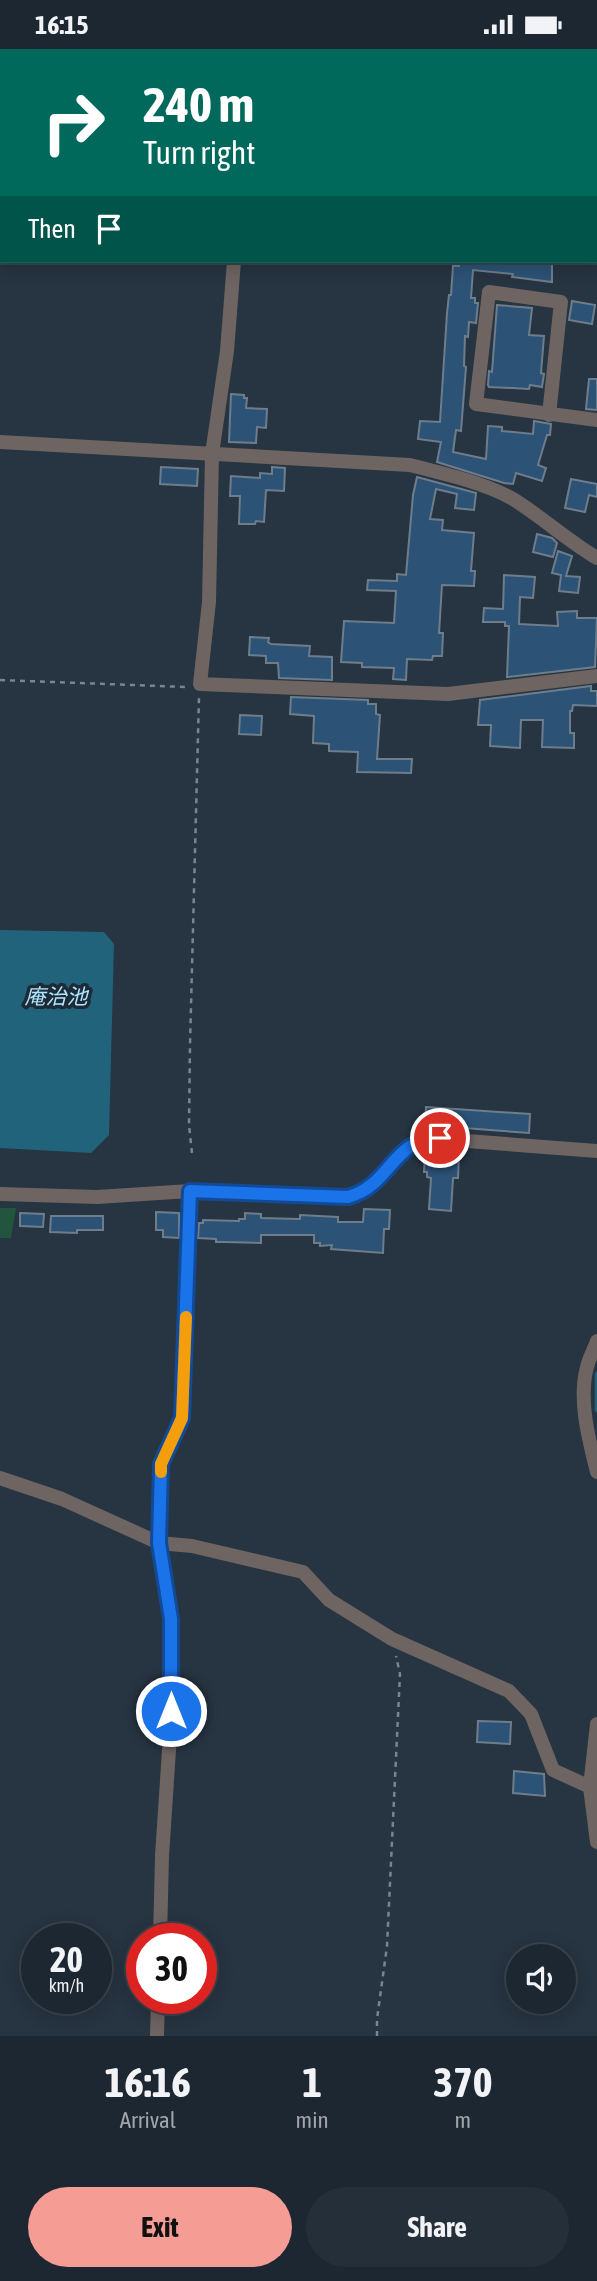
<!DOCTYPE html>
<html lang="en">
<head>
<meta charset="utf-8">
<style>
	body { margin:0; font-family:"Asap Condensed","Noto Sans JP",sans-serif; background:#252f39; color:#f1f3f6; height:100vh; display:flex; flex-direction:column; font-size:26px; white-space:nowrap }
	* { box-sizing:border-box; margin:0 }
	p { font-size:23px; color:#a0a5ab }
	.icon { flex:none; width:38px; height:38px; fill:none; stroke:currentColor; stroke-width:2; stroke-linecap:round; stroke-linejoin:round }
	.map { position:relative; height:1987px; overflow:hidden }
	.side { display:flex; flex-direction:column; background:#1d2731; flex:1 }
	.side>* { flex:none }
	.top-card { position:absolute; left:0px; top:0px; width:598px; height:214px; box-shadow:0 4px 18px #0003,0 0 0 2px #3b444d; background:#00695c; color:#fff; overflow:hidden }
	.buttons { position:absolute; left:506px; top:1895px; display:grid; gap:14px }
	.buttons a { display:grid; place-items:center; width:70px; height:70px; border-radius:50%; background:#1d2731; box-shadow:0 4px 18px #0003,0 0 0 2px #3b444d; font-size:35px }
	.speed { position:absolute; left:21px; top:1874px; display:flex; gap:14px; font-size:35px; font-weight:700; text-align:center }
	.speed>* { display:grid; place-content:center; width:91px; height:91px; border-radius:50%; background:#1d2731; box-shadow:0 4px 18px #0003,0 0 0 2px #3b444d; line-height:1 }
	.speed small { font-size:18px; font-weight:400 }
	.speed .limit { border:10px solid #d22; background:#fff; color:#111 }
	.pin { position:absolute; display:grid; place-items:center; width:60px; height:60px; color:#fff; margin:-30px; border:4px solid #fff; border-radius:50%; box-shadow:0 2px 7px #0007 }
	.me { position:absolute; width:77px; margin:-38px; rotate:0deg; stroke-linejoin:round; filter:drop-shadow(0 0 5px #0008) }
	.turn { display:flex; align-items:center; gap:24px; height:147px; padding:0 28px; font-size:32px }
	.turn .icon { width:91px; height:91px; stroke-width:2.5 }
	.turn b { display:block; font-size:49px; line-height:60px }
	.then { display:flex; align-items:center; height:66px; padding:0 28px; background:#0003; gap:14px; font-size:26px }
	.eta { display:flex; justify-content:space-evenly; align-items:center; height:119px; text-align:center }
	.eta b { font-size:42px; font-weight:700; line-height:49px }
	.primary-button { display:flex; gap:14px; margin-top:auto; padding:14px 28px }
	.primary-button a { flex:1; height:80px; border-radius:42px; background:#f59c95; color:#111; font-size:28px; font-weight:700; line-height:80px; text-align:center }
	.primary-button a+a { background:#252f39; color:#f1f3f6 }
	.status { display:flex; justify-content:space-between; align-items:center; height:49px; padding:0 35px; background:#1d2731; direction:ltr }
	.status svg { height:19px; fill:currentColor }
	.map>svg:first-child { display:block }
	.green { fill:#21553d }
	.water { fill:#21637a }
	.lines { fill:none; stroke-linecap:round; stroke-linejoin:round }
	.stream { stroke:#21637a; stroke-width:4.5 }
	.building { fill:#2c5276; stroke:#6e7d8c; stroke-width:2 }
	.path { stroke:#7a8590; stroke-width:2.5; stroke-dasharray:5 5; stroke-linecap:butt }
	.street { stroke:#6e6462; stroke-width:14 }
	.primary { stroke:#a99491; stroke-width:18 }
	.route-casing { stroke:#114b97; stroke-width:18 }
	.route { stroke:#1a73e8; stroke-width:12 }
	.slow { stroke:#f59e0b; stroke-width:12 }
	.labels { text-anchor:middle; stroke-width:7; stroke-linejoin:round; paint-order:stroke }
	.water-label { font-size:21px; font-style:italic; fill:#b1e6fd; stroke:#1d2a37 }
</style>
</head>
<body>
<div class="status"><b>16:15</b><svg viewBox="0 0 49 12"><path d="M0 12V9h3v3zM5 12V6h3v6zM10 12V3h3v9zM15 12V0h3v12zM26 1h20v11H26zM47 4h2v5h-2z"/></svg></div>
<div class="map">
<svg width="597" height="1987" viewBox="0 0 597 1987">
	<rect width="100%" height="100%" fill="#273441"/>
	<polygon class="green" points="0,1159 16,1159 11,1189 0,1189"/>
	<polygon class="water" points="0,881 104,883 114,895 109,1086 91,1104 0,1099"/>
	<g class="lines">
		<polyline class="stream" points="597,1325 597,1361"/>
	</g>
	<g class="building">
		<polygon points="459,212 552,212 552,233 512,228 513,225 473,221 471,249 475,249 475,254 478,254 476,274 469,273 468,288 465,287 464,317 466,318 461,382 456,381 453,403 486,410 488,377 502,378 502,382 533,385 534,372 551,375 550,386 547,386 538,416 546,419 542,432 516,424 513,435 504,434 437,413 441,393 418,390 420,372 440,373 447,264 449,246 451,246 453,217 459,217"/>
		<polygon points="572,252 595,256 592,275 569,271"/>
		<polygon points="497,256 532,259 529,286 544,287 541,324 544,325 542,338 530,336 529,340 512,339 489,338 488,336 489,322 492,323"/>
		<polygon points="589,330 597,330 597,361 586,360"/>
		<polygon points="231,345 244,346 244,349 247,349 246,359 267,360 266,379 257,378 256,394 229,393"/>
		<polygon points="161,418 198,420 197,437 160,435"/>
		<polygon points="272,418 285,419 284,442 266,441 264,473 256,472 255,475 239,475 240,447 230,447 231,427 260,429 260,424 272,425"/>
		<polygon points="417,428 476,444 474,461 455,459 457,445 436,440 430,470 443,471 442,481 474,484 471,522 475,522 474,537 442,536 439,584 443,584 442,607 433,607 432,611 407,610 406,631 393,630 394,619 362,618 362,614 341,613 344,572 394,574 396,542 367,541 368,531 397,532 397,525 406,526 413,446"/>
		<polygon points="571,430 597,435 597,448 589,446 585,463 565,459"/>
		<polygon points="537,485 552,489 557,494 553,508 533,503"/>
		<polygon points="558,502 572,507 566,527 580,528 578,544 559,542 561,526 552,524"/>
		<polygon points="504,526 535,528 533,549 520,548 519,575 558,577 557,563 577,562 577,569 597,569 595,618 507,628 509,577 505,577 505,573 483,573 484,559 503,560"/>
		<polygon points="250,588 269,589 268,593 271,595 310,597 309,607 332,608 332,631 279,629 278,614 266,614 266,607 249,606"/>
		<polygon points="591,637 591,642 597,642 597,657 573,656 572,662 570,662 570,684 574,684 574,699 542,698 543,671 521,671 520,699 490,697 491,676 478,676 480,651"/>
		<polygon points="291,648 368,651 368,655 376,655 376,665 380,666 377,710 412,710 411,724 357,723 358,703 329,702 329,695 313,694 314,667 290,665"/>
		<polygon points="240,666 262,667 261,686 239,685"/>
		<polygon points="426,1058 530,1065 529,1084 425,1076"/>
		<polygon points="425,1105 459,1107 458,1129 453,1129 451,1162 429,1160 431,1129 427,1128 427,1123 424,1123"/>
		<polygon points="364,1160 390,1161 389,1180 384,1180 383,1204 331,1200 332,1196 320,1197 320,1194 314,1194 314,1186 261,1186 261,1194 223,1193 216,1193 216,1190 198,1189 199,1174 203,1174 203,1171 239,1172 239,1170 245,1170 245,1164 261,1165 261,1169 300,1170 300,1166 338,1168 338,1173 363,1173"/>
		<polygon points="156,1163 179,1164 179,1189 163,1188 163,1181 156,1181"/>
		<polygon points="20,1164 44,1165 43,1178 20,1177"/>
		<polygon points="51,1167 103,1167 103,1181 77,1181 77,1184 50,1183"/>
		<polygon points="478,1672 511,1673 510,1695 477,1693"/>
		<polygon points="514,1722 544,1725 545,1747 513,1744"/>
	</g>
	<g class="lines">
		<g class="path">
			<polyline points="2,2 2,0"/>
			<polyline points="0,38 2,10"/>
			<polyline points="0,631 186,638"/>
			<polyline points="192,1104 189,1076 190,996 199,648"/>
			<polyline points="377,1987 377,1970 387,1897 400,1625 396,1607"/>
		</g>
		<g class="street">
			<polyline points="237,2 237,0"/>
			<polyline points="234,212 227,302 212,405 209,553 200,635 448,645 597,627"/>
			<polyline points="549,366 561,253 489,243 476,355 597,371"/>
			<path d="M0,393L410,416C442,424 485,434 513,450C542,468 568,492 597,509"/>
			<path d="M0,1145L97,1148L190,1142L348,1148C385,1138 392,1099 428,1089L597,1102"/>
			<path d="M597,1292C594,1301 589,1309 587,1318C578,1351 589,1391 597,1423"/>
			<polyline points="0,1429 62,1450 159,1494 192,1497 303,1523 329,1551 392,1590 509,1642 531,1665 553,1721 590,1738"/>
			<polyline points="597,1675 590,1738 597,1793"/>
			<polyline points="160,1890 162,1807 170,1686 171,1570 159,1494 161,1415 182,1369 190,1142"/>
			<polyline points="157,1987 158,1950"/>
		</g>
		<g class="primary">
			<polyline points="514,0 515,2"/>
			<polyline points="597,84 597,85"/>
		</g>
	</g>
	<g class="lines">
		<g class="route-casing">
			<path id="route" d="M171,1662V1570L159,1494L161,1415L182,1369L190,1142L348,1148C392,1136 391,1090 440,1089"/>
		</g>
		<use href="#route" class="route"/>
		<polyline class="slow" points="161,1423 161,1415 182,1369 186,1268"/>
	</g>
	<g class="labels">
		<g class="water-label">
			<text x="56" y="955">庵治池</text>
		</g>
	</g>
</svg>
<div class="buttons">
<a><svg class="icon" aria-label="sound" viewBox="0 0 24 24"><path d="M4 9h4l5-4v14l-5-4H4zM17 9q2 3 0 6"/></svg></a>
</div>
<div class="speed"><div>20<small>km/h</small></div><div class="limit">30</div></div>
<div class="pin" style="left:440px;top:1089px;background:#d93025"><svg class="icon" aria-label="arrive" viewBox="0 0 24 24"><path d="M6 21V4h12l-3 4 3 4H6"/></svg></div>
<svg class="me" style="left:171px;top:1662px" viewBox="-20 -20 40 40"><circle r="17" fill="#1a73e8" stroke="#fff" stroke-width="3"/><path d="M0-11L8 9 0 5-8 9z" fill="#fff"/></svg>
<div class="top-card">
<div class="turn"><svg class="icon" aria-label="right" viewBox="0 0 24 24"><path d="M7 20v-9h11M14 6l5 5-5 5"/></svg><div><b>240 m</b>Turn right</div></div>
<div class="then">Then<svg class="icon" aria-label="arrive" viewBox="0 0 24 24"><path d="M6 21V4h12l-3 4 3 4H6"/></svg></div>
</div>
</div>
<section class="side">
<div class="eta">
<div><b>16:16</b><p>Arrival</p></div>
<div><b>1</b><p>min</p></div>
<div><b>370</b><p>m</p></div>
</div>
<div class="primary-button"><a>Exit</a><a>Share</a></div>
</section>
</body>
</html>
